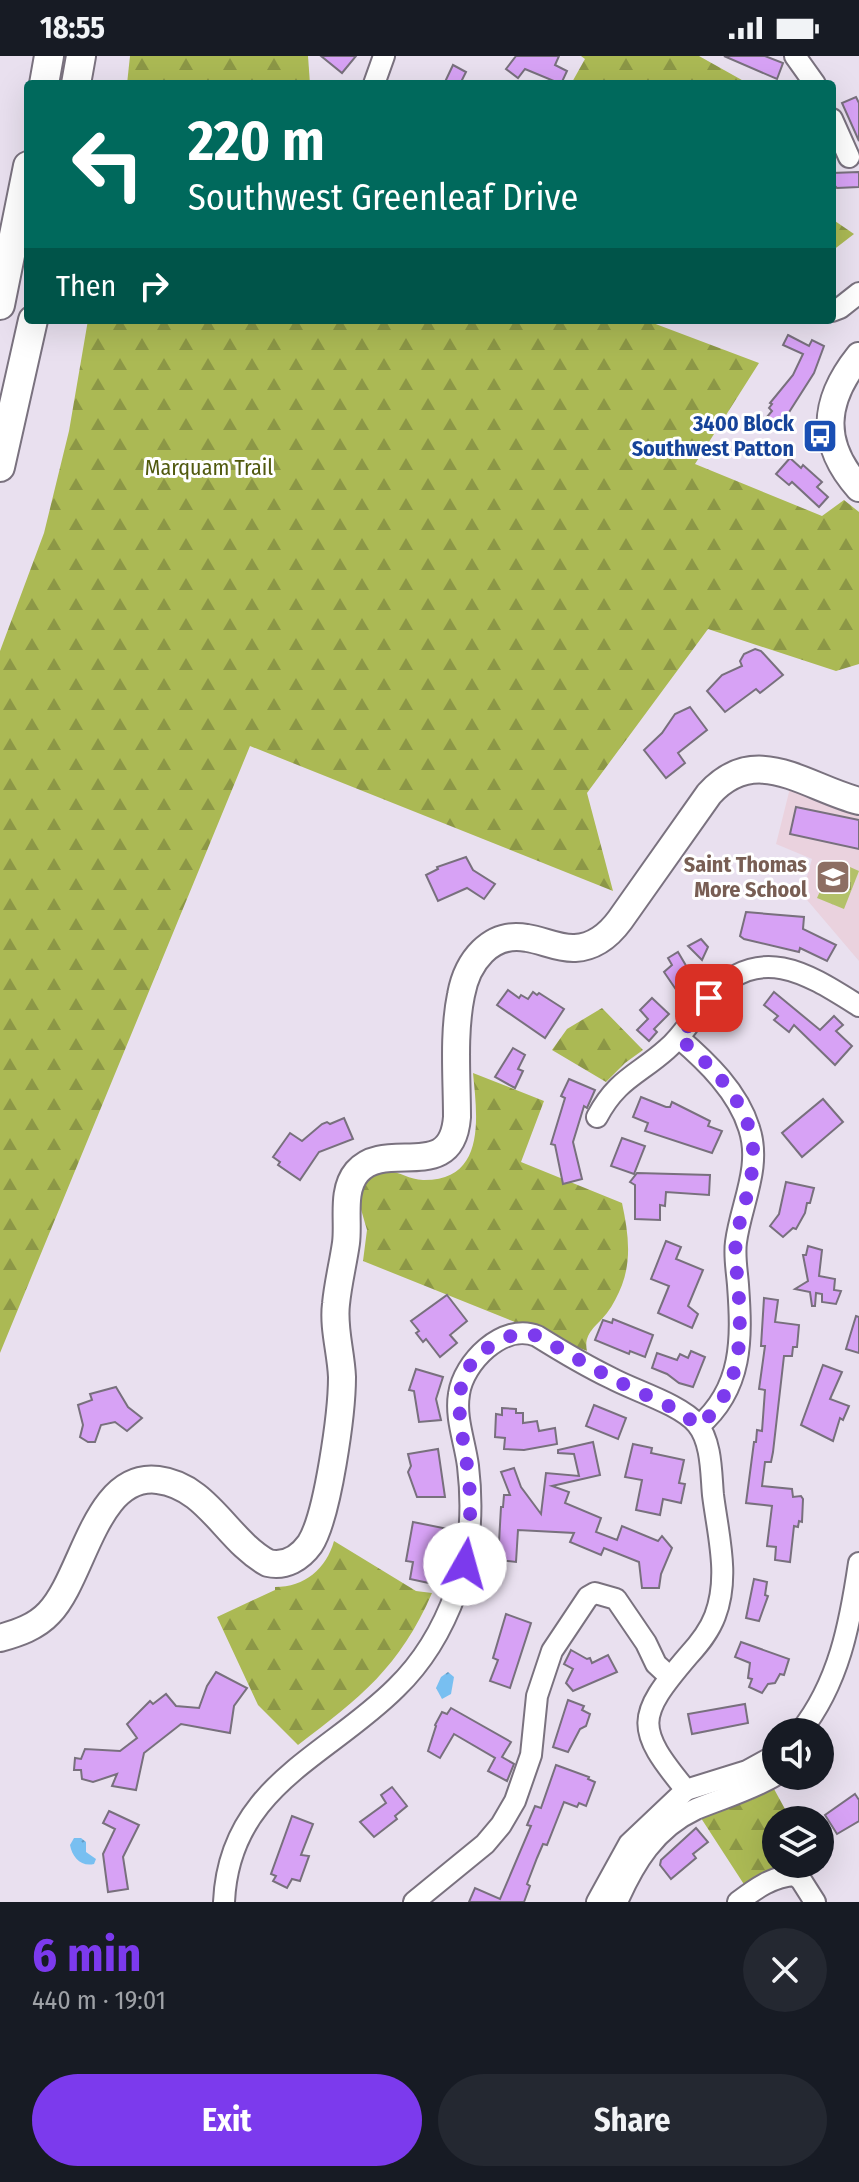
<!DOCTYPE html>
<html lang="en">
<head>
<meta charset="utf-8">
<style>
	body { margin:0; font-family:"Fira Sans Condensed",sans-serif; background:#242831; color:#f1f3f6; height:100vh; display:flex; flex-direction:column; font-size:30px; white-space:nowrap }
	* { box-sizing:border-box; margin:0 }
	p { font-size:26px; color:#9ea1a6 }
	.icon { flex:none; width:44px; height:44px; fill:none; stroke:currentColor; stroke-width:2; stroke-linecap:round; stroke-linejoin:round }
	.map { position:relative; height:1846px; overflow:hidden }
	.side { display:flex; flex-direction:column; background:#171b24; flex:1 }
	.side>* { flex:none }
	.guide { position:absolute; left:24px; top:24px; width:812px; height:244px; border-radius:8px; box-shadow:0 8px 32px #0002; background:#00695c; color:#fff; overflow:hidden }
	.fabs { position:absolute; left:762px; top:1662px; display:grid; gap:16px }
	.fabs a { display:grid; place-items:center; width:72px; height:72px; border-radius:50%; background:#171b24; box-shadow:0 8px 32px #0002; font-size:40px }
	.pin { position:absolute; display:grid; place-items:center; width:68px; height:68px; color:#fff; margin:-34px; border-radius:16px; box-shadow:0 4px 12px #0006 }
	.me { position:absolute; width:88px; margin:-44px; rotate:7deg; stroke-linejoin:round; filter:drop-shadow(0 0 6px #0008) }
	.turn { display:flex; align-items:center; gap:28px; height:168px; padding:0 32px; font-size:36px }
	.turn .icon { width:104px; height:104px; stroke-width:2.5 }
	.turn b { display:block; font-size:56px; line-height:68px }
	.then { display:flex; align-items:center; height:76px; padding:0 32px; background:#0003; gap:16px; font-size:30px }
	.round { display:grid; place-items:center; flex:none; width:84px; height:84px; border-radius:42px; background:#242831 }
	.head { display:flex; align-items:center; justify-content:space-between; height:136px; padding:0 32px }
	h1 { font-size:48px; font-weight:700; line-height:60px; color:#7c3aed }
	.cta { display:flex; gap:16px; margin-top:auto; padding:16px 32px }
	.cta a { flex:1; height:92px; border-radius:48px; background:#7c3aed; color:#fff; font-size:32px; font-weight:700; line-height:92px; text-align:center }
	.cta a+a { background:#242831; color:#f1f3f6 }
	.status { display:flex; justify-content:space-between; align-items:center; height:56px; padding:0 40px; background:#171b24; direction:ltr }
	.status svg { height:22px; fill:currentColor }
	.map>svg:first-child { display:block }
	.education { fill:#ead2de }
	.forest { fill:url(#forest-firs) }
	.park { fill:url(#park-tufts) }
	.water { fill:url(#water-ripples) }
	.building { fill:#d7a2f5; stroke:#78707d; stroke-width:2 }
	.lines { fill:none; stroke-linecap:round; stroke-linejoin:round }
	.minor-casing { stroke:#7a727f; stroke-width:24 }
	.major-casing { stroke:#7a727f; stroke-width:30 }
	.highway-casing { stroke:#7a727f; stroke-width:32 }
	.minor { stroke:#fff; stroke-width:20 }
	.major { stroke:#fff; stroke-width:26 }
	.highway { stroke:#fff; stroke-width:28 }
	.route { stroke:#7c3aed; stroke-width:14; stroke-dasharray:0 25.2 }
	.labels { text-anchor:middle; stroke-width:6; stroke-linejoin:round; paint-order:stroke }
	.transit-label { font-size:22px; font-weight:bold; fill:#164399; stroke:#fff; text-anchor:end }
	.park-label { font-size:22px; fill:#515a0f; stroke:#fff }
	.education-label { font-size:22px; font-weight:bold; fill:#785e54; stroke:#fff; text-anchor:end }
</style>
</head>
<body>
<div class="status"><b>18:55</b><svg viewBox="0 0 49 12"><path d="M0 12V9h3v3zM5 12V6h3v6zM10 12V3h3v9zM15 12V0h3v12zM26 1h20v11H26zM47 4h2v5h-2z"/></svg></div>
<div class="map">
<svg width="859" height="1846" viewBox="0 0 859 1846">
	<defs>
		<pattern id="forest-firs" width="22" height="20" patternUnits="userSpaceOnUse" patternTransform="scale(2)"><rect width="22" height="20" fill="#abb954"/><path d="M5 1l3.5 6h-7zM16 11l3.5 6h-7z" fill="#8c9746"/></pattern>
		<pattern id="park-tufts" width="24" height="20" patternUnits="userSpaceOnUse" patternTransform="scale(2)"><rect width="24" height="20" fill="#b3c169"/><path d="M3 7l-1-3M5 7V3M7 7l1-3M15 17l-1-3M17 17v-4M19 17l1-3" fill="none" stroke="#929d57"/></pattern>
		<pattern id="water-ripples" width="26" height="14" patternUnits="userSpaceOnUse" patternTransform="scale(2)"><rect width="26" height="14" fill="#78bff1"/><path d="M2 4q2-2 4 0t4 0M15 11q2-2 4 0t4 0" fill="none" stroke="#639bc4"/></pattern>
	</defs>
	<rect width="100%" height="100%" fill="#e9e0ef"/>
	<polygon class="education" points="791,728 859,753 859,905 802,838 812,803 776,788"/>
	<g class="forest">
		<polygon points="130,0 308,0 310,28 127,28"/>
		<polygon points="581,0 699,0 749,28 571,28 585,3"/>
		<polygon points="832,163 854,178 832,195"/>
		<polygon points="88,264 645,264 759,307 695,408 822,460 844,444 859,456 859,608 836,615 708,573 587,737 613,835 250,690 0,1297 0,595 44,477 69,375"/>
		<polygon points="602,952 643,994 625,1007 606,1026 552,994 567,973"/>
		<path d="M473,1017L544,1045L521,1106L622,1147C628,1175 632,1202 622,1229C618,1239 613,1249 607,1257C597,1270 583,1277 587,1295L363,1205L367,1174L358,1143L362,1122C369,1120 379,1115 386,1115C399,1115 410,1124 423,1124C487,1125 477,1059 473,1017Z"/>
		<path d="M334,1485L416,1535L432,1537C400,1611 360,1642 298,1689L258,1649L217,1561L275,1534V1531C305,1531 326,1513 334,1485Z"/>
		<path d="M774,1733L791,1764H776V1808H803L800,1815C773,1808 766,1813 747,1833L699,1759L751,1744Z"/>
	</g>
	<polygon class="park" points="834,804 859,815 844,853 817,842"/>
	<g class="water">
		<polygon points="448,1616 454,1621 451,1638 442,1643 436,1632 441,1621"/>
		<path d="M74,1782H81L86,1786V1796L96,1803L94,1808C81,1811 72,1801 70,1789Z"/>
	</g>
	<g class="building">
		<polygon points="321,0 356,0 342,17"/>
		<polygon points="516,0 559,0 555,9 567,15 561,28 525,13 518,22 506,13"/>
		<polygon points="724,0 765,0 783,7 777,23"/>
		<polygon points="453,9 466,16 460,28 444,28"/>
		<polygon points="856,41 859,47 859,85 842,47"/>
		<polygon points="859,116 859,131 837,132 832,127 832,117"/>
		<polygon points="788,279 809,290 812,284 824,290 814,317 786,361 789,363 781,374 767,361 772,355 769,352 772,348 770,347 793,319 803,298 783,289"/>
		<polygon points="790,402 801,412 803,409 822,426 817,431 828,441 819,451 792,426 789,429 776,418"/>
		<polygon points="755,593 761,595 783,619 760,637 756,633 725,656 707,635 722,619 742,610 740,605 744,598"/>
		<polygon points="690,651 707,674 678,697 685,707 666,722 644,694 662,677 675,658"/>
		<polygon points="796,751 859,764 859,793 790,778"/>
		<polygon points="466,801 473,814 495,828 484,843 467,832 438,845 426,819 438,813 437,811"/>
		<polygon points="746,856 804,861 803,873 836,889 827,905 800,892 799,896 744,883 740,880"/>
		<polygon points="701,883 708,891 702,904 688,890"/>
		<polygon points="678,896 698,930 681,941 664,916 672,909 668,902"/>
		<polygon points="508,934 519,942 521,939 528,943 533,936 537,939 539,937 564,953 545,982 497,949"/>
		<polygon points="774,936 820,974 834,960 843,969 836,975 852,990 835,1009 794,969 789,976 774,964 778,960 764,949"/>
		<polygon points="652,942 669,958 654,973 657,976 649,985 637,974 648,963 640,954"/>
		<polygon points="513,992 525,999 518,1013 523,1015 515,1032 495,1021"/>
		<polygon points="569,1023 595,1034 587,1052 584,1050 573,1086 582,1123 563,1128 555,1089 551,1088 565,1042 561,1040"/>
		<polygon points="641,1041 666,1051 670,1051 672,1046 710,1065 708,1070 722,1075 712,1097 645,1075 648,1067 633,1061"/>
		<polygon points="823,1043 843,1066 802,1101 782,1077"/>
		<polygon points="344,1062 353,1083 319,1096 300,1124 278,1109 280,1106 273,1101 290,1077 302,1085 322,1068 327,1066 330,1068"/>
		<polygon points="622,1082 645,1090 634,1118 611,1110"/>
		<polygon points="637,1117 710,1119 709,1139 666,1136 665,1150 660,1149 660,1164 635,1163 635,1129 630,1126"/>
		<polygon points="786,1126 814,1132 810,1147 807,1147 805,1157 796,1173 793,1172 783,1181 770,1170 779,1158"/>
		<polygon points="666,1185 681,1191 676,1203 703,1214 688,1250 698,1258 692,1272 658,1257 669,1230 651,1223"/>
		<polygon points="808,1190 822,1194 819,1220 835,1223 834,1234 841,1235 836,1248 822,1246 822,1238 816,1237 815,1250 812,1250 810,1236 795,1233 808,1225 803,1199 806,1199"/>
		<polygon points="447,1239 467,1265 450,1279 457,1287 440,1301 426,1283 423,1286 416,1277 419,1275 411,1265"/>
		<polygon points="764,1242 778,1244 775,1266 799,1269 797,1291 793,1291 792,1300 784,1300 773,1396 771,1406 765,1406 762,1430 792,1433 793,1441 801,1440 803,1443 802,1466 799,1465 798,1471 794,1470 790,1506 775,1504 776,1491 767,1490 772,1450 746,1447 754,1386 756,1386 757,1374 762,1375 765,1334 759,1333 765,1290 761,1290"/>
		<polygon points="856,1260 859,1261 859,1297 846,1293"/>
		<polygon points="613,1263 653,1279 645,1301 630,1295 629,1298 595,1284 603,1264 612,1267"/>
		<polygon points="691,1295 705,1301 693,1331 679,1327 667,1318 652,1312 657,1297 677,1304 680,1298 688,1302"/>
		<polygon points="823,1309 842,1316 830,1343 849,1350 843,1364 840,1362 833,1385 801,1369"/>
		<polygon points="416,1313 443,1321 436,1343 441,1364 419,1366 414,1335 409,1334"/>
		<polygon points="116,1331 128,1351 142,1362 127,1375 115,1366 101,1369 95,1386 88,1386 80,1381 83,1369 78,1349 92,1344 90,1338"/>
		<polygon points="594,1349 626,1362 618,1383 586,1370"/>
		<polygon points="502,1352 516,1353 516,1357 523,1357 523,1367 537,1365 539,1375 555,1372 557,1388 524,1394 504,1393 505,1382 495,1381 496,1358 502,1359"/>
		<polygon points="593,1386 600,1419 552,1430 569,1436 565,1447 601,1462 596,1476 617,1484 622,1470 658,1485 662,1480 672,1492 661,1518 659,1532 642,1532 639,1506 604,1492 601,1499 570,1486 574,1477 518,1474 516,1506 498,1504 501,1451 503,1451 504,1439 510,1439 501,1416 514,1412 521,1431 541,1458 546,1417 579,1420 574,1398 558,1397 558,1394"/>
		<polygon points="633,1388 652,1392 651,1397 684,1404 679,1427 685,1428 681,1447 663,1443 660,1459 636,1454 642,1424 625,1421"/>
		<polygon points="438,1393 445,1441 417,1441 408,1416 411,1410 408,1398"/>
		<polygon points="413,1466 448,1473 438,1529 410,1523 413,1506 406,1505"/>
		<polygon points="754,1523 767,1526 765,1539 768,1540 759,1565 746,1562"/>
		<polygon points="506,1558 531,1567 510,1632 490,1625 498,1604 493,1602"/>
		<polygon points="741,1586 789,1603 784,1619 780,1618 775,1627 768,1628 762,1637 749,1631 752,1623 748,1622 750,1607 735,1601"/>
		<polygon points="571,1594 587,1603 590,1602 592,1607 608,1599 617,1616 573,1635 566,1627 573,1613 564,1608"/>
		<polygon points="216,1616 247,1632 234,1650 230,1677 181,1668 144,1697 136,1734 112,1730 117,1718 93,1726 82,1723 81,1714 74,1714 75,1702 81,1703 85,1693 120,1695 137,1682 127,1668 150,1645 153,1648 166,1638 176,1650 199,1652 207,1630"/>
		<polygon points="568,1644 584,1650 582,1654 590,1658 586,1670 580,1673 568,1696 553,1691"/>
		<polygon points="745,1648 748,1667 692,1678 688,1658"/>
		<polygon points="451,1652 511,1686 502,1701 514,1708 507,1725 488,1715 495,1702 454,1678 440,1702 428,1695 436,1670 435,1669 442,1656 447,1658"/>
		<polygon points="556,1709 589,1721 588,1723 595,1726 586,1750 579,1747 577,1751 564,1746 547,1789 543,1788 537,1802 527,1828 530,1830 524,1846 469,1846 475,1832 500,1843 531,1770 527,1769 535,1750 541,1752"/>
		<polygon points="392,1731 407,1750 395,1760 397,1763 374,1781 360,1766 386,1747 381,1739"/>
		<polygon points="855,1738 859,1744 859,1765 837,1778 825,1759"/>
		<polygon points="109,1755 139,1769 123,1801 128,1833 108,1836 103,1798 115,1773 103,1767"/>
		<polygon points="292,1760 313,1768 301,1799 309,1800 300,1825 292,1823 287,1832 273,1825 276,1820 271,1818"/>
		<polygon points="696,1772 708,1786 693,1798 696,1802 671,1823 660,1809 661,1804"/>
	</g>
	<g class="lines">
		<g class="minor-casing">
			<g id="minor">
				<polyline points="795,0 815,28"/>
				<polyline points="374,28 384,0"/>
				<polyline points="832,63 849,101"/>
				<polyline points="832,255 840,252 859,237"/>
				<path d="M679,982C707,1006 738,1036 749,1072C762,1111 741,1148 736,1186C734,1200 737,1215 738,1229C742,1283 743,1332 699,1370"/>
				<path d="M597,1061C617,1023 638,1019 667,993C685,978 695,957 710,940C761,886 808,918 859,950"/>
				<path d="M800,1676C839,1627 850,1568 859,1507"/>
				<path d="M224,1846C229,1730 327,1701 396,1632C424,1605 443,1572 456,1536C471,1495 473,1452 468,1410C465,1386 455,1362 459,1338C463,1307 503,1266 537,1280C561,1295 586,1310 611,1322C635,1335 680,1348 697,1368C712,1386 711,1418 713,1439C718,1479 730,1521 715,1560C709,1576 699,1588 688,1600C636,1661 635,1672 686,1734L747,1715L776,1699"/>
				<polyline points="414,1846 485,1788 501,1769 515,1745 531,1699 537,1640 552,1595 588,1541 595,1537 616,1543 646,1587 656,1608 670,1621"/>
				<polyline points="597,1846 629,1788 686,1734"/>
				<path d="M617,1846C634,1807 655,1772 696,1753C723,1742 751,1734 776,1719"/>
				<path d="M738,1846C755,1833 773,1820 795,1819L801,1824L815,1846"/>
			</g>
		</g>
		<g class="major-casing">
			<g id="major">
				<path d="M859,300C823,345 819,387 859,432"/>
				<path d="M0,1582C18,1577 36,1571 49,1557C84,1521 95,1416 158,1424C208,1430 227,1485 268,1507C285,1511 300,1502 310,1488C328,1460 342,1356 342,1321C341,1296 333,1272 336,1248C338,1227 343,1208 346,1187C349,1165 341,1135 357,1116C386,1082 452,1129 457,1061C457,1022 453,978 461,939C467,906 490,875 527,882C542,884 559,893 575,892C594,891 609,879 620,864L709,738C756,686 805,731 859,745"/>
			</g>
		</g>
		<g class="highway-casing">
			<g id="highway">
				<polyline points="44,28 49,0"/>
				<polyline points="76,28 81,0"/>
				<polyline points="0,249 28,110"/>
				<polyline points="0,411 33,264"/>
			</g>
		</g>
		<use href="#minor" class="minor"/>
		<use href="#major" class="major"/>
		<use href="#highway" class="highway"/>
	</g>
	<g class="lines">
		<path class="route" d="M465,1508C469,1481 472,1455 469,1427C465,1372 437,1316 501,1284C514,1278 524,1275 537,1280L611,1322L677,1354L699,1370C743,1332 742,1282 738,1229C737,1215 734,1200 736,1186C741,1148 762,1112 749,1072C738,1036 707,1006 679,982L709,942"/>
	</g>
	<defs>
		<g id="bus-square" transform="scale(1.8)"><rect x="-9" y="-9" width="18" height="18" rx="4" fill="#1a4fb4" stroke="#fff"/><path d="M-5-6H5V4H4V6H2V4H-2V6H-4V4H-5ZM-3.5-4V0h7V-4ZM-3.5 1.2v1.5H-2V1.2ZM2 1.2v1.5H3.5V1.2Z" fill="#fff"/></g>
		<g id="school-square" transform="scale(1.8)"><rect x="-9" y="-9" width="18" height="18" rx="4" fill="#8d6e63" stroke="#fff"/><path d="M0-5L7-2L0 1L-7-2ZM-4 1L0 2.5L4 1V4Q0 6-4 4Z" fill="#fff"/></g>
	</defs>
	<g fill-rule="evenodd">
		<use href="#bus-square" x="820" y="380"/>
		<use href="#school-square" x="833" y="821"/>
	</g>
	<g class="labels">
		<g class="transit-label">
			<text x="794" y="375">3400 Block<tspan x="794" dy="25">Southwest Patton</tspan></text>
		</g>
		<g class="park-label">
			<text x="209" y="419">Marquam Trail</text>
		</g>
		<g class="education-label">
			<text x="807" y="816">Saint Thomas<tspan x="807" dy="25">More School</tspan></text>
		</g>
	</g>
</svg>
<div class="fabs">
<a><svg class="icon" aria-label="sound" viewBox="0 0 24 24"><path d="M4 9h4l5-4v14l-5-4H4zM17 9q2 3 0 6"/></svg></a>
<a><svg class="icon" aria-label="layers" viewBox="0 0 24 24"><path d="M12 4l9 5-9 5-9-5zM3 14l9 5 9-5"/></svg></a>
</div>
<div class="pin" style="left:709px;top:942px;background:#d93025"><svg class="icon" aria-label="arrive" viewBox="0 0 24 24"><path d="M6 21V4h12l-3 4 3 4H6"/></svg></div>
<svg class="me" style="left:465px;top:1508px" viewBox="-20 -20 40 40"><circle r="19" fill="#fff"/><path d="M0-13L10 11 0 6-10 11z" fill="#7c3aed"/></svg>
<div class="guide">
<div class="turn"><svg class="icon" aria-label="left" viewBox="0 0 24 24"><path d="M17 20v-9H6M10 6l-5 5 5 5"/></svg><div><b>220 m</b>Southwest Greenleaf Drive</div></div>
<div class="then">Then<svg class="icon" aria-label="right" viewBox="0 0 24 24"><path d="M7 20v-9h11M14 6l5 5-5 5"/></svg></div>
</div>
</div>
<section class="side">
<div class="head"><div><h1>6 min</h1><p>440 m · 19:01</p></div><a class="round"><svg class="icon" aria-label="close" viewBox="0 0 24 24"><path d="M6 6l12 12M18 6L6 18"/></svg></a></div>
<div class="cta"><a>Exit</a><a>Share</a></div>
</section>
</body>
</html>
